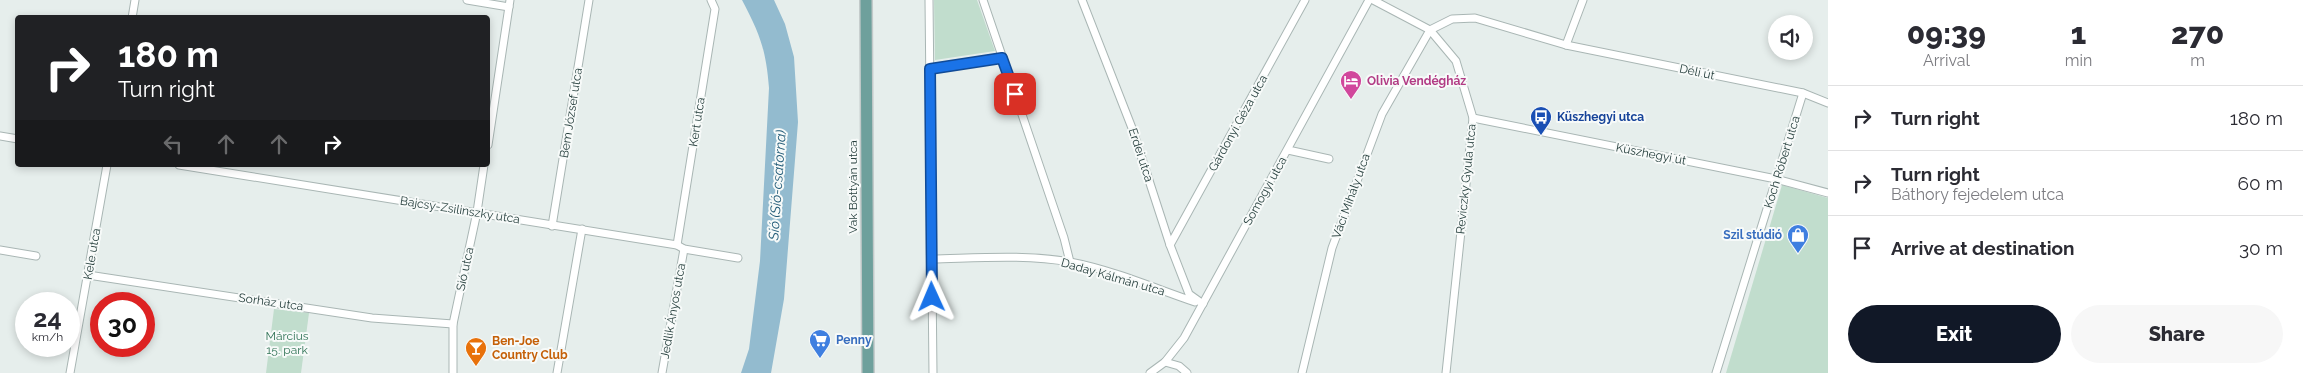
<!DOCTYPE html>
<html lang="en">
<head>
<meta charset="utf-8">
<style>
	body { margin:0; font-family:Raleway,sans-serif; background:#f7f7f7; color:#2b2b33; height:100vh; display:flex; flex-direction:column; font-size:19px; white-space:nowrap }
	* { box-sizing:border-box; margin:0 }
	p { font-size:16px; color:#7c7c81 }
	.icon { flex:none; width:28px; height:28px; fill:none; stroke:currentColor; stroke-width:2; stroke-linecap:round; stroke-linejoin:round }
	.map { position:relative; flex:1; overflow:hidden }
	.panel { display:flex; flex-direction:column; background:#fff; width:475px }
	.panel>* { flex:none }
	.banner { position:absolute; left:15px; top:15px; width:475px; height:152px; border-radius:5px; box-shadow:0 2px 8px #0003; background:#202124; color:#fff; overflow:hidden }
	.fabs { position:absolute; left:1768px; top:15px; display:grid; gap:10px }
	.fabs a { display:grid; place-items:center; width:45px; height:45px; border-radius:50%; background:#fff; box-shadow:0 2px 8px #0003; font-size:25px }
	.speed { position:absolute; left:15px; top:292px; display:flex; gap:10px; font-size:25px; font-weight:700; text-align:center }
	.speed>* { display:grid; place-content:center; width:65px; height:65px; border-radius:50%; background:#fff; box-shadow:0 2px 8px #0003; line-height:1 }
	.speed small { font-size:12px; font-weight:400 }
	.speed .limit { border:8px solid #d22; background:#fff; color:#111 }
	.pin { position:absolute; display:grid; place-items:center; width:42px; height:42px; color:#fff; margin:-21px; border-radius:10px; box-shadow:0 2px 8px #0006 }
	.me { position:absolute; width:55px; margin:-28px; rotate:359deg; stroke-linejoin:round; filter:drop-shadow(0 0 4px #0008) }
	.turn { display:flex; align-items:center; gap:18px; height:105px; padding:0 20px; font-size:22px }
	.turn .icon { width:65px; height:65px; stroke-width:2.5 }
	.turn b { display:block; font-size:35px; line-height:42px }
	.lanes { display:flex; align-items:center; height:48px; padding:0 20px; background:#0003; justify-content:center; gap:25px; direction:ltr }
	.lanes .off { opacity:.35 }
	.eta { display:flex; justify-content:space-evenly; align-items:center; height:85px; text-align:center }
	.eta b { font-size:30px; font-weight:800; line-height:35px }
	.button { display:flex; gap:10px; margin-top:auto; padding:10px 20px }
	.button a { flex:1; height:58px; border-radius:30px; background:#111827; color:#fff; font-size:20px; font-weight:800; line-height:58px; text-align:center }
	.button a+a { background:#f7f7f7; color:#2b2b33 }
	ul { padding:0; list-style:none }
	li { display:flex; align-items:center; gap:15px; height:65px; padding:0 20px; border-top:1px solid #e1e1e2 }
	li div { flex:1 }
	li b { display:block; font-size:19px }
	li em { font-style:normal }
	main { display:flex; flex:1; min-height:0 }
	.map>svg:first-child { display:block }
	.green { fill:#c1ddcd }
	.water { fill:#93bbcf }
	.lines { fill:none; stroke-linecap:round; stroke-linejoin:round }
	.street-casing { stroke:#a9b6b4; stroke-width:9 }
	.primary-casing { stroke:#c2c9c9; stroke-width:14 }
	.street { stroke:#fff; stroke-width:7 }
	.primary { stroke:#6ea09c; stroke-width:11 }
	.route-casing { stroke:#114b97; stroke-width:12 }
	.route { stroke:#1a73e8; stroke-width:9 }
	.labels { text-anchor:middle; stroke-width:4; stroke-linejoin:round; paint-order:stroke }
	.street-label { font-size:12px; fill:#263f3d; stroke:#f7faf9 }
	.hotel-label { font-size:12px; font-weight:bold; fill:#b23c85; stroke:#f7faf9; text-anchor:start }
	.transit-label { font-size:12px; font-weight:bold; fill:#164399; stroke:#f7faf9; text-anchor:start }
	.shop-label { font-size:12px; font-weight:bold; fill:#366cbe; stroke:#f7faf9; text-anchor:end }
	.park-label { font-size:12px; fill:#327457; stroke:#f7faf9 }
	.food-label { font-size:12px; font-weight:bold; fill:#c56008; stroke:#f7faf9; text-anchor:start }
	.water-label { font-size:14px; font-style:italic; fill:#235c78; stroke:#f7faf9 }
</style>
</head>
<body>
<main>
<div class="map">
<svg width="1828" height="373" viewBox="0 0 1828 373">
	<rect width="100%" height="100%" fill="#e6eeec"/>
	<g class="green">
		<polygon points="934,0 977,0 995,51 935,60"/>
		<polygon points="1782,185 1828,198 1828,373 1726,373"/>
		<polygon points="274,309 309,313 301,373 266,373"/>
	</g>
	<path class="water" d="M742,0H774L785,24L794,57L798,122L784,299L771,373H741L749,349L760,261L769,88C766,50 760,34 742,0Z"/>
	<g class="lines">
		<g class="street-casing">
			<g id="street">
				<polyline points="467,0 509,7"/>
				<polyline points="929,0 933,373"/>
				<polyline points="983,0 1064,238 1070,262"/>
				<polyline points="1082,0 1132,128 1170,245 1189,294 1203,304"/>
				<polyline points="1373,0 1430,30 1456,61 1473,118 1446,373"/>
				<polyline points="132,18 135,0"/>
				<polyline points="1566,45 1583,0"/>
				<polyline points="930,69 1003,57"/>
				<polyline points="1473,118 1776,179 1828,193"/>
				<polyline points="0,136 18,139"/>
				<polyline points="488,145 510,0"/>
				<polyline points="1288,150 1329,159"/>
				<polyline points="179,165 677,245 684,249 738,258"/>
				<polyline points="552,226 589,0"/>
				<polyline points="677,245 715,9 711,0"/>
				<polyline points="1170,245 1305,0"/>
				<polyline points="0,250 36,256"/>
				<path d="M932,259C977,258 1025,254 1070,262C1112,270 1154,288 1195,302"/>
				<polyline points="88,275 372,318 453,324"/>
				<polyline points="1165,362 1179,366 1187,373"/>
				<polyline points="70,373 107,165"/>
				<polyline points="453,373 453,324 477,212 484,165"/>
				<polyline points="557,373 582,229"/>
				<polyline points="662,373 684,249"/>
				<polyline points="1150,373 1165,362 1184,338 1369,0"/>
				<polyline points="1302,373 1332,248 1382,114 1430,30 1452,19 1475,18 1566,45 1803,93 1828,103"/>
				<polyline points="1716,373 1803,93"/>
			</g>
		</g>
		<g class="primary-casing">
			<polyline id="primary" points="866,0 868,373"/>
		</g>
		<use href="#street" class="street"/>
		<use href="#primary" class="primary"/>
	</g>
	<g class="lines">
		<g class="route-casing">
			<polyline id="route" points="932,297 930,69 1002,58 1015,94"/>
		</g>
		<use href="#route" class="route"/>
	</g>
	<defs>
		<g id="hotel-pin" transform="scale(1.125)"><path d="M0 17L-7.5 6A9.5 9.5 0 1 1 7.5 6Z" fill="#d1479c" stroke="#f7faf9"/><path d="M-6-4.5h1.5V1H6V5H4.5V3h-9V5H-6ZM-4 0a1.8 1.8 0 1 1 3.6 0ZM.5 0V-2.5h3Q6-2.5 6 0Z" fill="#fff"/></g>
		<g id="bus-pin" transform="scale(1.125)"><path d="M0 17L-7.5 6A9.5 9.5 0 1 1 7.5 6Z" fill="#1a4fb4" stroke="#f7faf9"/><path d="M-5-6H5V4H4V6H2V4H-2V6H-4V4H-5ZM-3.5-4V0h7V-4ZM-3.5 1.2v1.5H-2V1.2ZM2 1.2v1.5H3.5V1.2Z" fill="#fff"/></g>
		<g id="shop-pin" transform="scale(1.125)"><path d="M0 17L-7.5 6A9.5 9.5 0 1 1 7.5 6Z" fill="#3f7fe0" stroke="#f7faf9"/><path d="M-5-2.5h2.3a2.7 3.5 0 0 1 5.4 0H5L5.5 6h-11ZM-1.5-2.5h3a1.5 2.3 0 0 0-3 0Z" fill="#fff"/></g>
		<g id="supermarket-pin" transform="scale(1.125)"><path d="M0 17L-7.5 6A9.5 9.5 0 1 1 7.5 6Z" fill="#3f7fe0" stroke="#f7faf9"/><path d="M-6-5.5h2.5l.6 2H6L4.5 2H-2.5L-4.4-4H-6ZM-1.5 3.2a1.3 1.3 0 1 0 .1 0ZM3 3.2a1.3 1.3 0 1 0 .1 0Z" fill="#fff"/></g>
		<g id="bar-pin" transform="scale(1.125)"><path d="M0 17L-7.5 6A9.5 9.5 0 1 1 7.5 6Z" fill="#e8710a" stroke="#f7faf9"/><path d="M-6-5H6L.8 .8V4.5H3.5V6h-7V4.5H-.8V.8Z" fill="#fff"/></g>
	</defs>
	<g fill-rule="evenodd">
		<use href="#hotel-pin" x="1351" y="81"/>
		<use href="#bus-pin" x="1541" y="117"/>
		<use href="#shop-pin" x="1798" y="235"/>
		<use href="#supermarket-pin" x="820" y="340"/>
		<use href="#bar-pin" x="476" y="348"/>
	</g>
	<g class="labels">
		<g class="street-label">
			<text transform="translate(1697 72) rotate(12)" y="4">Déli út</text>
			<text transform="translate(571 113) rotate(-81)" y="4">Bem József utca</text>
			<text transform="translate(697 122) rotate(-81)" y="4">Kert utca</text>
			<text transform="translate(1238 123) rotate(-61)" y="4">Gárdonyi Géza utca</text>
			<text transform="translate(1651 154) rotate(11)" y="4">Küszhegyi út</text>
			<text transform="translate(1141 155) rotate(72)" y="4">Erdei utca</text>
			<text transform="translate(1782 162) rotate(-73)" y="4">Koch Róbert utca</text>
			<text transform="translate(1466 179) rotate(-84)" y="4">Reviczky Gyula utca</text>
			<text transform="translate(853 187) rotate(-90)" y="4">Vak Bottyán utca</text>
			<text transform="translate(1265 191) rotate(-61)" y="4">Somogyi utca</text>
			<text transform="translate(1351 196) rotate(-70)" y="4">Váci Mihály utca</text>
			<text transform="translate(460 210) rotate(9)" y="4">Bajcsy-Zsilinszky utca</text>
			<text transform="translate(92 254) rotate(-80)" y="4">Kele utca</text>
			<text transform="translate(465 269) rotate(-78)" y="4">Sió utca</text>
			<text transform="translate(1113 277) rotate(16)" y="4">Daday Kálmán utca</text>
			<text transform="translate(271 302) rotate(8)" y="4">Sorház utca</text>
			<text transform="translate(673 311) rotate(-80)" y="4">Jedlik Ányos utca</text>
		</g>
		<g class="hotel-label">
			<text x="1367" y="85">Olivia Vendégház</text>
		</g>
		<g class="transit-label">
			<text x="1557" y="121">Küszhegyi utca</text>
		</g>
		<g class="shop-label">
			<text x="1782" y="239">Szil stúdió</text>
			<text x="836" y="344" text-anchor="start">Penny</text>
		</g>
		<g class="park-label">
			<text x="287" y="340">Március<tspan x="287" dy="14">15. park</tspan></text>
		</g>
		<g class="food-label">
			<text x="492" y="345">Ben-Joe<tspan x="492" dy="14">Country Club</tspan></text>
		</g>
		<g class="water-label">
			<text transform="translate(777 185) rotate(-86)" y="5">Sió (Sió-csatorna)</text>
		</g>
	</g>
</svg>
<div class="fabs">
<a><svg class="icon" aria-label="sound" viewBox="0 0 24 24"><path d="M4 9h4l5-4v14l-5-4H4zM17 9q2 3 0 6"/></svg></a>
</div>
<div class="speed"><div>24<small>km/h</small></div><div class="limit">30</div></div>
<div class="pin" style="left:1015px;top:94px;background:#d93025"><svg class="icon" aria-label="arrive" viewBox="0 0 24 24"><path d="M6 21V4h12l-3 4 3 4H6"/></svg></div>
<svg class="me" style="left:932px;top:297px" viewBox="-20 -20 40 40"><path d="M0-17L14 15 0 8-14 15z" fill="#1a73e8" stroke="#fff" stroke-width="4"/></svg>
<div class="banner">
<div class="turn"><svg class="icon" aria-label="right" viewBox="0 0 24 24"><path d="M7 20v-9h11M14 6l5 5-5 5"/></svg><div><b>180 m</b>Turn right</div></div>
<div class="lanes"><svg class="icon off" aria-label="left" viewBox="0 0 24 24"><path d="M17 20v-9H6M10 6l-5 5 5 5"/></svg><svg class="icon off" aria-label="ahead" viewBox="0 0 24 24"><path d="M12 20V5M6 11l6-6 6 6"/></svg><svg class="icon off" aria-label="ahead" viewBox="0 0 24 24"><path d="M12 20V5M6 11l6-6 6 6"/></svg><svg class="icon" aria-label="right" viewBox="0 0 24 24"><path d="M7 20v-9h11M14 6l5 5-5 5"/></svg></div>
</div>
</div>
<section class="panel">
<div class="eta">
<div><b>09:39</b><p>Arrival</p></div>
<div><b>1</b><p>min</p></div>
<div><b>270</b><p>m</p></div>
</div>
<ul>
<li><svg class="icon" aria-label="right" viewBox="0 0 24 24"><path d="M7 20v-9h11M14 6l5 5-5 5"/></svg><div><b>Turn right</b></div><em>180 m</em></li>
<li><svg class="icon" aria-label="right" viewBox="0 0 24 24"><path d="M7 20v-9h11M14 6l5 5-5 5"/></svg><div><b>Turn right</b><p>Báthory fejedelem utca</p></div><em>60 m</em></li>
<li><svg class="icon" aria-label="arrive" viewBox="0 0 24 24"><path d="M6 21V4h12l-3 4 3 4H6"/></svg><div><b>Arrive at destination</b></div><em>30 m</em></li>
</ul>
<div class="button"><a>Exit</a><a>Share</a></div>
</section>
</main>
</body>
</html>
